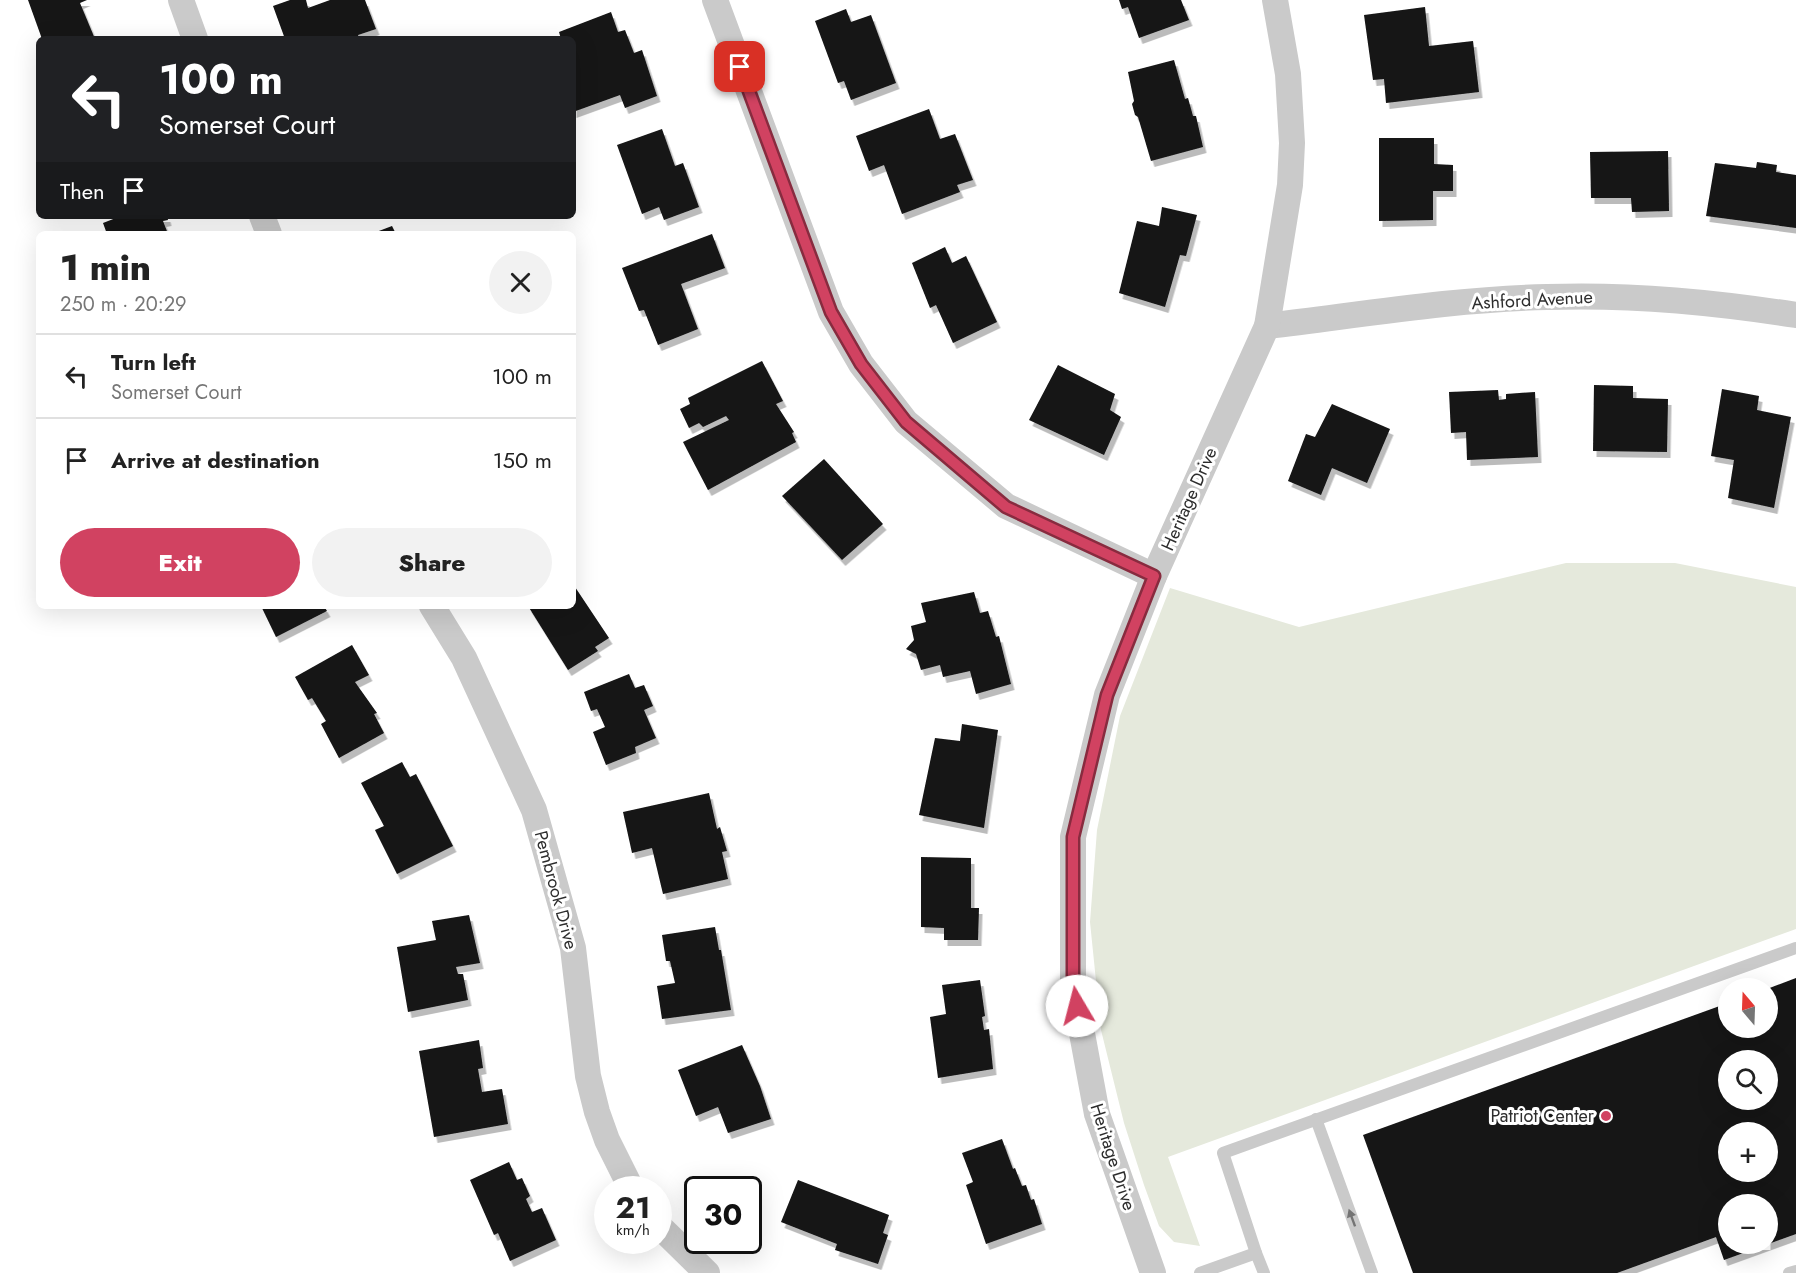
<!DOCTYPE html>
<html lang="en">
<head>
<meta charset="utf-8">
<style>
	body { margin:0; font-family:Jost,sans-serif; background:#f2f2f2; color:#222; height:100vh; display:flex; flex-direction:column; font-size:22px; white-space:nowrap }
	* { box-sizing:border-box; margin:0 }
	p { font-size:20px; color:#767676 }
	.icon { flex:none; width:33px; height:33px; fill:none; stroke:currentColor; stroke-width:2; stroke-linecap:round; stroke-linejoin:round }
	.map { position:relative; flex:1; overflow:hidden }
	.side { position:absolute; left:36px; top:231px; width:540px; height:378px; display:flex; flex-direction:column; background:#fff; border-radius:9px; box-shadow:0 6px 24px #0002 }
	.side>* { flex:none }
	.banner { position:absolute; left:36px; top:36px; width:540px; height:183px; border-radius:9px; box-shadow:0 6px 24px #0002; background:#202124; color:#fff; overflow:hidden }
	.needle { width:39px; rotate:341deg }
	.fabs { position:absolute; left:1718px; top:978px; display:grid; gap:12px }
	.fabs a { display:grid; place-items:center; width:60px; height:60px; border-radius:50%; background:#fff; box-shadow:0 6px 24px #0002; font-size:30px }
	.speed { position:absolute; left:594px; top:1176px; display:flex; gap:12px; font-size:30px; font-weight:700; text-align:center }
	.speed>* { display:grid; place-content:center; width:78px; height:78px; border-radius:50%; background:#fff; box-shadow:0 6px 24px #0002; line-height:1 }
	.speed small { font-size:15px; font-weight:400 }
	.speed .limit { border:3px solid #111; border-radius:9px; background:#fff; color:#111 }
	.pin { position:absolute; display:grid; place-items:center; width:51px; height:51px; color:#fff; margin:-26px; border-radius:12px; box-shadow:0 3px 9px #0006 }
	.me { position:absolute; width:66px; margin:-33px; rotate:352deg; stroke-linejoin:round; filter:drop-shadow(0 0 4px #0008) }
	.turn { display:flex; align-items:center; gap:21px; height:126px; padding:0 24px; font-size:27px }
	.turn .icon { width:78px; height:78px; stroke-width:2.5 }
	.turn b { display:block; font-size:42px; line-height:51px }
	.then { display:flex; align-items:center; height:57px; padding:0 24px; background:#0003; gap:12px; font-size:22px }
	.round { display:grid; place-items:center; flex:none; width:63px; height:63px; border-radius:32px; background:#f2f2f2 }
	.overview { display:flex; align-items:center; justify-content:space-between; height:102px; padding:0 24px }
	h1 { font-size:36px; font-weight:800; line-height:45px }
	.action { display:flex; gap:12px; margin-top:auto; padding:12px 24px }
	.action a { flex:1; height:69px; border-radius:36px; background:#d14261; color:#fff; font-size:24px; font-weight:800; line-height:69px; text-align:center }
	.action a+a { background:#f2f2f2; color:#222 }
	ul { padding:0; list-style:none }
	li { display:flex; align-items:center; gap:18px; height:84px; padding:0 24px; border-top:2px solid #e0e0e0 }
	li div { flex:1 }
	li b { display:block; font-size:22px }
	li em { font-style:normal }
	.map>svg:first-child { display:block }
	.green { fill:#e5e9dc }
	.building { fill:#141414; fill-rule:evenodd; filter:url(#shadow) }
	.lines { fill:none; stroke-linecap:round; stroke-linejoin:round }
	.service { stroke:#cacaca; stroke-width:12 }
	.minor { stroke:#cacaca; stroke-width:26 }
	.oneway { fill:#747474 }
	.route-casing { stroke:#882b3f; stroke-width:15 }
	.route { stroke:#d14261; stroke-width:10 }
	.poi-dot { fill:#d14261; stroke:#fff; stroke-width:2 }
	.labels { text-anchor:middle; stroke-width:6; stroke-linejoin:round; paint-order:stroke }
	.street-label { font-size:18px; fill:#2d2d2d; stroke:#fff }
	.poi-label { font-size:18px; fill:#2d2d2d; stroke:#fff; text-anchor:end }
</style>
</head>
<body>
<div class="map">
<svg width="1796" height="1273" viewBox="0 0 1796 1273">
	<defs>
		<filter id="shadow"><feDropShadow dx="3.5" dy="6" stdDeviation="0" flood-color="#0004"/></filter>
	</defs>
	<rect width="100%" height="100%" fill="#fff"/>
	<polygon class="green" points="1566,563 1675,563 1796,587 1796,929 1168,1157 1200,1246 1174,1242 1159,1226 1144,1185 1124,1123 1101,1030 1090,922 1097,830 1120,716 1170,588 1299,627"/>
	<g class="building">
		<polygon points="28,0 87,0 80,3 95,39 42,39"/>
		<polygon points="290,0 306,0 308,8 330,0 365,0 376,29 358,35 359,39 285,39 273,6"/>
		<polygon points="1119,0 1181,0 1189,20 1139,38 1128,7 1122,9"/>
		<polygon points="1425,7 1429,46 1473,41 1479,92 1386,103 1384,79 1373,80 1364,15"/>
		<polygon points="846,9 851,22 871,15 896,83 851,100 844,81 838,83 815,21"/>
		<polygon points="611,12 618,32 625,30 634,53 642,50 657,96 625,108 620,95 573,112 573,39 561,39 559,32"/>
		<polygon points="1174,60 1185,99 1188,98 1193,116 1196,116 1203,147 1151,161 1138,117 1135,115 1132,104 1134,101 1128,72"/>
		<polygon points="929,109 940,139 955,134 973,180 957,185 960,192 902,214 884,165 869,171 856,136"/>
		<polygon points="662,129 675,166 683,163 699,207 664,220 659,207 642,214 617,145"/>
		<polygon points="1379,138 1434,138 1434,164 1453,165 1453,191 1433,191 1433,220 1379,221"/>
		<polygon points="1668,151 1669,211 1632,212 1631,198 1591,198 1590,152"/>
		<polygon points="1757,162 1777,165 1776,172 1796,175 1796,228 1706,216 1715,163 1756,168"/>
		<polygon points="1162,207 1197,215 1186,256 1180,255 1165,307 1119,293 1137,221 1159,226"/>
		<polygon points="121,216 167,216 168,220 163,221 168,234 107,234 103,223"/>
		<polygon points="392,226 396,234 371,234"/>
		<polygon points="712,234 725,268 681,284 698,329 658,345 644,310 639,311 622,268"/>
		<polygon points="945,247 952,263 966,256 997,322 953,343 936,305 930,308 912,263"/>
		<polygon points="762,361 783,401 776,404 794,432 792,433 796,442 708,490 683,442 729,420 726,416 703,427 699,423 689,428 680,409 690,404 688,398"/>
		<polygon points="1058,365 1115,394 1110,410 1121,417 1104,455 1029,420"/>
		<polygon points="1594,385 1633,386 1633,398 1668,399 1667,452 1593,451"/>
		<polygon points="1722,389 1759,396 1757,410 1791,417 1774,508 1728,498 1734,460 1711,456"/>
		<polygon points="1498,390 1499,400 1506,399 1506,394 1535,392 1538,457 1467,460 1466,432 1451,433 1449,392"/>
		<polygon points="1332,404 1390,429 1367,483 1332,468 1321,495 1288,481 1306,434 1315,437"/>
		<polygon points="824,459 883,524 842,560 782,496"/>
		<polygon points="573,584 609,638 595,647 598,651 568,670 528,606 573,606"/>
		<polygon points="974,592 980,613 988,611 996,637 999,636 1011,684 976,694 970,671 943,677 940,665 921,670 916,654 906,649 914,640 911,626 926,622 921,603"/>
		<polygon points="261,606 324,606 327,611 276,637"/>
		<polygon points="352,645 369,675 355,682 377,713 374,714 384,733 339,758 321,724 326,721 312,698 308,700 295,677"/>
		<polygon points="629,674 635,688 644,685 653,706 644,710 656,738 635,747 636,753 606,765 593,732 605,727 597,709 591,711 584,692"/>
		<polygon points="962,724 998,730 984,828 919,815 935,738 960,741"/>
		<polygon points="402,762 410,777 416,774 453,846 397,874 375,830 384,826 361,783"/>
		<polygon points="709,793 717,829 720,827 727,851 722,852 728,879 663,894 652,848 632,853 623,812"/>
		<polygon points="921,857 971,858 971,908 979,908 978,940 944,940 944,928 921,927"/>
		<polygon points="469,915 480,963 456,967 458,974 463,974 468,1000 408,1012 397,947 436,940 432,921"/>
		<polygon points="715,927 719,950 721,950 731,1010 662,1019 657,986 675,983 670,961 666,961 662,935"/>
		<path d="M1796,978V1234L1724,1260L1716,1237L1617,1273H1413L1363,1135L1728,1003V1028H1767V989ZM1728,1060H1767V1100H1728ZM1728,1132H1767V1172H1728ZM1728,1204H1767V1244H1728Z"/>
		<polygon points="980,980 985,1016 982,1017 984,1030 989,1029 993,1069 938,1078 930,1017 946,1014 942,985"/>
		<polygon points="479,1040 483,1068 478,1069 482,1092 502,1089 508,1124 434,1137 419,1051"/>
		<polygon points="742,1045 760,1086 771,1119 728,1133 718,1107 696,1116 678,1070"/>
		<polygon points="1002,1139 1013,1169 1015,1168 1022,1186 1026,1185 1031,1200 1034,1199 1042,1224 986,1244 966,1185 973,1182 962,1153"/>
		<polygon points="509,1162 517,1180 522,1178 530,1196 526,1199 532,1212 542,1208 556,1240 510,1261 498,1233 494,1235 470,1180"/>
		<polygon points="798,1180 889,1215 883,1233 888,1235 878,1264 835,1250 837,1244 781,1222"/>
	</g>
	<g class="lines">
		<g class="service">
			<polyline points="1316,1119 1372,1273"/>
			<polyline points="1256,1253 1223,1153 1796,948"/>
			<polyline points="1200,1273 1256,1253 1264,1273"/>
			<polyline points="1789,1273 1796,1271"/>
		</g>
		<g class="minor">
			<polyline points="181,0 195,39"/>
			<polyline points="715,0 831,312 861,364 906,422 1006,506 1154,576"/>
			<polyline points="262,216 269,234"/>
			<path d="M1267,326C1360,315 1454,299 1547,297C1631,294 1714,302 1796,315"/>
			<polyline points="432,606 464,658 534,810 573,948 588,1076 597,1112 607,1140 632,1190"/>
			<polyline points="658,1225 707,1273"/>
			<polyline points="1153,1273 1097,1114 1073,985 1073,837 1107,695 1154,576 1267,326 1290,185 1292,143 1288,74 1275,0"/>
		</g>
	</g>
	<defs><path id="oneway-solid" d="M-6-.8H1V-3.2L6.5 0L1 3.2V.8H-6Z" transform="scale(1.5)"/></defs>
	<use class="oneway" href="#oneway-solid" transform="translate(1352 1218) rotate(-110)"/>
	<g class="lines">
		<g class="route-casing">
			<polyline id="route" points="740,67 831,312 861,364 906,422 1006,507 1154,576 1107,695 1073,837 1073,985 1077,1006"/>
		</g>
		<use href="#route" class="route"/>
	</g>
	<circle class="poi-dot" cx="1606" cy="1116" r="6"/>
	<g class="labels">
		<g class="street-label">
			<text transform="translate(1532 300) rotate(-3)" y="6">Ashford Avenue</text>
			<text transform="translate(1189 499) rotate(-66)" y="6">Heritage Drive</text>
			<text transform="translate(556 890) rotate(75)" y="6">Pembrook Drive</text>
			<text transform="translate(1113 1157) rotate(72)" y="6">Heritage Drive</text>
		</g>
		<g class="poi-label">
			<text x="1594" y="1122">Patriot Center</text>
		</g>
	</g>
</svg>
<div class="fabs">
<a><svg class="needle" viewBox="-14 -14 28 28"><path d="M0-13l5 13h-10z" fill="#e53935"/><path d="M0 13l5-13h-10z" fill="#767676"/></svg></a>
<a><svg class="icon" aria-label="search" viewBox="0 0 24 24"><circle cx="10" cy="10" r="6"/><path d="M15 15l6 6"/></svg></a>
<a>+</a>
<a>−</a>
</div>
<div class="speed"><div>21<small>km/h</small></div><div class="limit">30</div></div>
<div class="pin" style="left:740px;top:67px;background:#d93025"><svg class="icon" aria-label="arrive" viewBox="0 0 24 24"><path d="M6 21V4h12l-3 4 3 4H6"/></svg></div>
<svg class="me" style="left:1077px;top:1006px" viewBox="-20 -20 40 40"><circle r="19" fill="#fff"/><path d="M0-13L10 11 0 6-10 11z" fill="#d14261"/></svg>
<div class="banner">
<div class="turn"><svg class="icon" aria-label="left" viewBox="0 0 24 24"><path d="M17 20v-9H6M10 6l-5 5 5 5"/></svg><div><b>100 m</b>Somerset Court</div></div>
<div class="then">Then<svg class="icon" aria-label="arrive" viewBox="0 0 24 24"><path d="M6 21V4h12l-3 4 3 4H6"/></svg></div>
</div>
<section class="side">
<div class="overview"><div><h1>1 min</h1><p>250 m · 20:29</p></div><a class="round"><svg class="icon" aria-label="close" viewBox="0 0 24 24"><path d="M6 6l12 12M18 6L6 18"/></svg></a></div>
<ul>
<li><svg class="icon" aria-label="left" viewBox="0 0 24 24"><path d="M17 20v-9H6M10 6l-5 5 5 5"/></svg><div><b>Turn left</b><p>Somerset Court</p></div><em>100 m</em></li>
<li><svg class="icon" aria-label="arrive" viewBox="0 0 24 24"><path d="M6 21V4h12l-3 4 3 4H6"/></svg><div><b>Arrive at destination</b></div><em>150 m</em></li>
</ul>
<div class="action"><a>Exit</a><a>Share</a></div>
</section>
</div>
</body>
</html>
